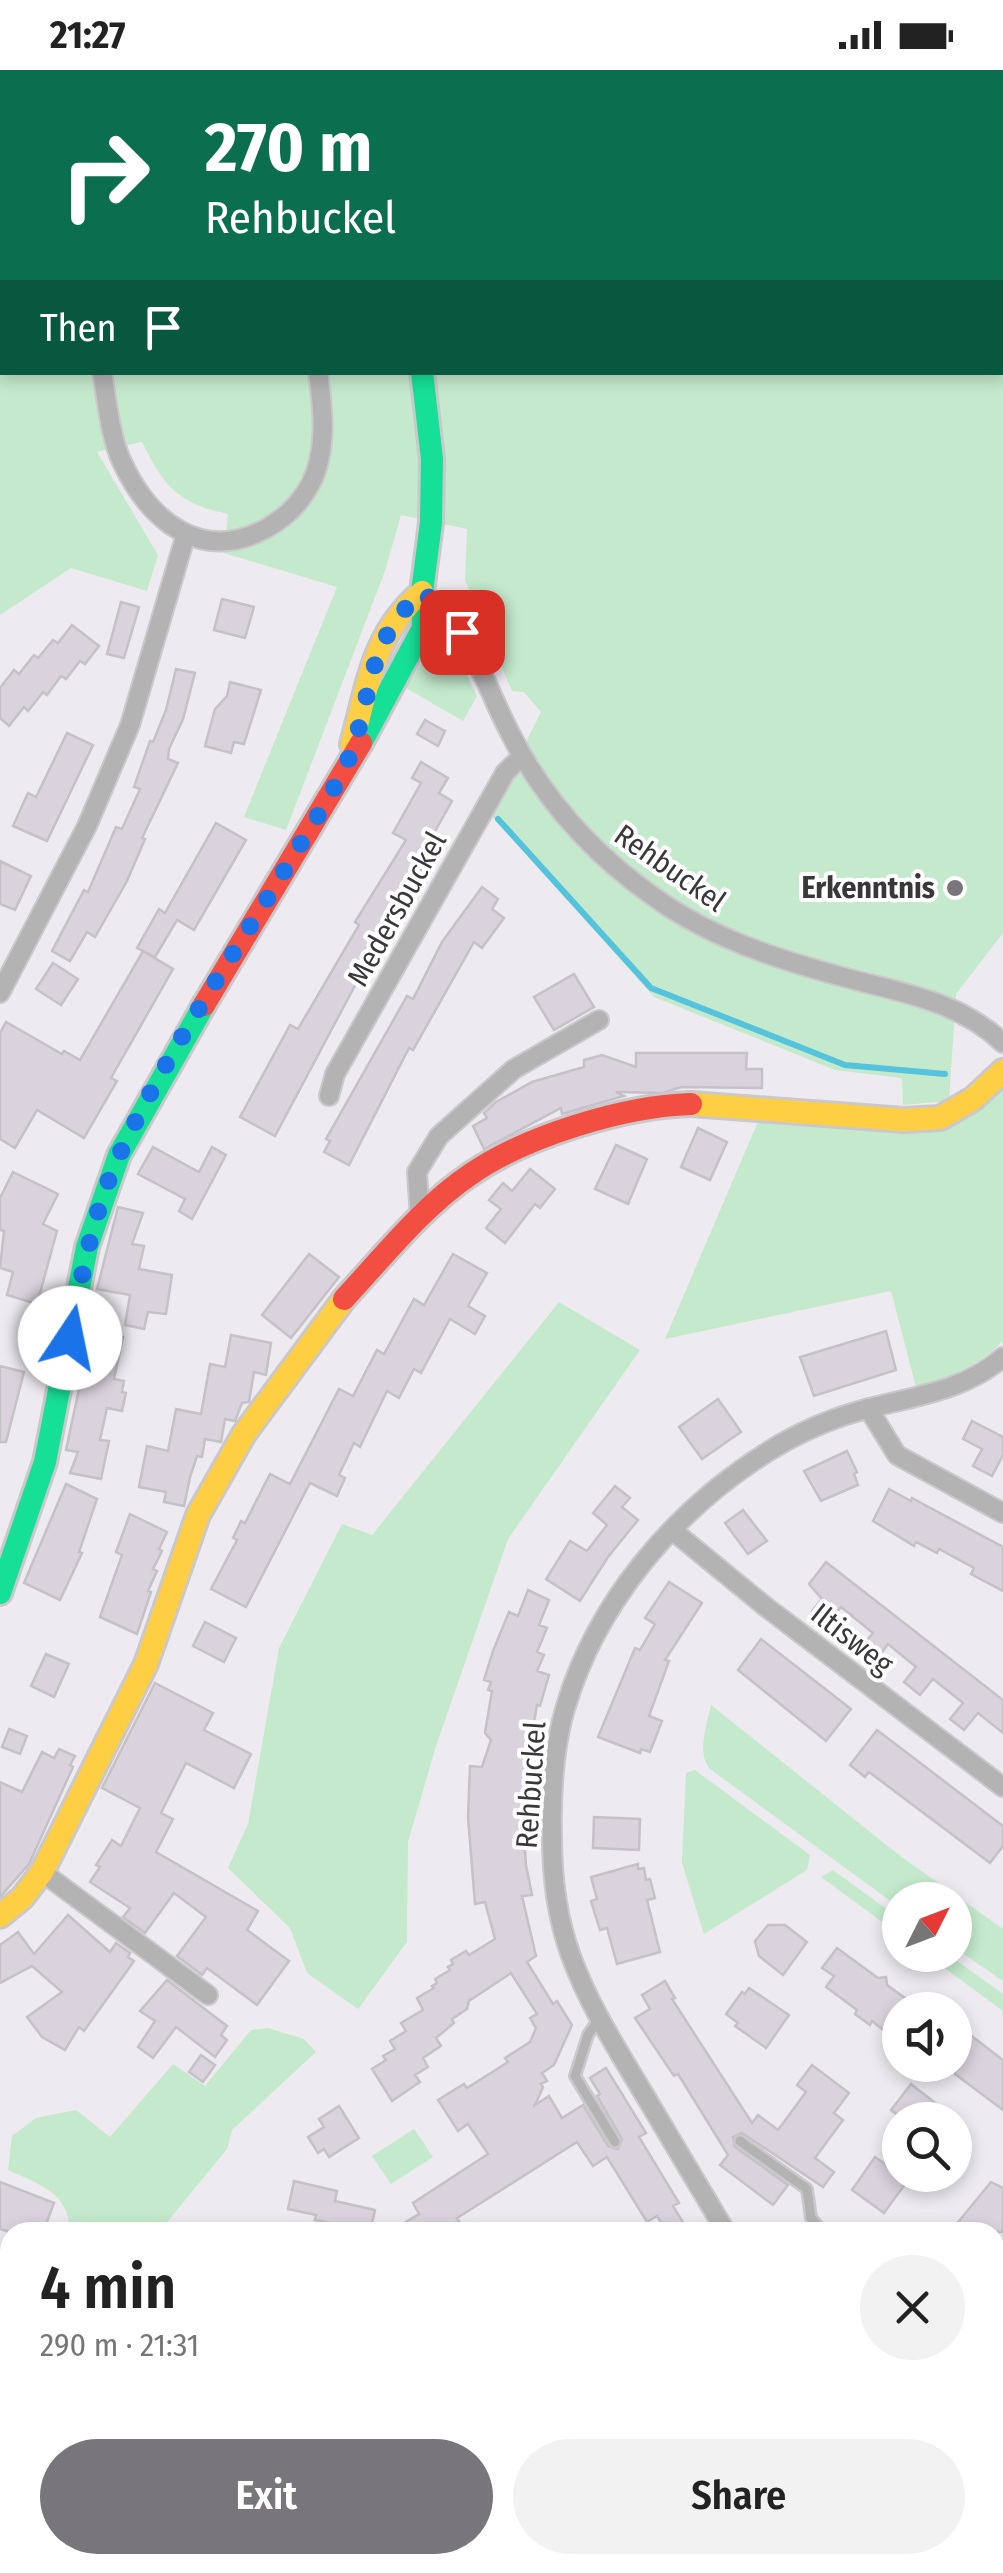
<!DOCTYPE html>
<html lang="en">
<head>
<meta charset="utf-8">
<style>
	body { margin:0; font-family:"Fira Sans Condensed",sans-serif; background:#f2f2f2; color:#222; height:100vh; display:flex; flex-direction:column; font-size:38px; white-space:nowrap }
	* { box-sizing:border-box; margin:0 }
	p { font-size:32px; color:#767676 }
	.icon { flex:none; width:55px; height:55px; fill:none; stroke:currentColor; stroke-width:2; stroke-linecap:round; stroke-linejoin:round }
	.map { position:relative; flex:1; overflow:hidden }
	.panel { position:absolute; left:0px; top:2152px; width:1005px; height:352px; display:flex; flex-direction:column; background:#fff; border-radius:30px 30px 0 0; box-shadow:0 5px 15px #0003 }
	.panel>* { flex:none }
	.top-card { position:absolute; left:0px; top:0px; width:1005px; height:305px; box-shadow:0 5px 15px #0003; background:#0b6e4f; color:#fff; overflow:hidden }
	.needle { width:65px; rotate:48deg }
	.buttons { position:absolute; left:882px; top:1812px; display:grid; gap:20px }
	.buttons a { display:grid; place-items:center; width:90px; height:90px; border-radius:50%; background:#fff; box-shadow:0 5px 15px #0003; font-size:50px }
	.pin { position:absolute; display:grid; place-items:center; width:85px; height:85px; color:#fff; margin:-42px; border-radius:20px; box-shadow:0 5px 15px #0006 }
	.me { position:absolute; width:110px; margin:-55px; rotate:11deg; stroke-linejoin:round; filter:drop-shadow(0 0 8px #0008) }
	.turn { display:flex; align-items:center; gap:35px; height:210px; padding:0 40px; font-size:45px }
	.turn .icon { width:130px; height:130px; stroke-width:2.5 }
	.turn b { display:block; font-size:70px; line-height:85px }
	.then { display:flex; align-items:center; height:95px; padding:0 40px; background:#0003; gap:20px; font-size:38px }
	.round { display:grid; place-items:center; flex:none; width:105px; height:105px; border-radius:52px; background:#f2f2f2 }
	.headline { display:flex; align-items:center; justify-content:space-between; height:170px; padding:0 40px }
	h1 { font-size:60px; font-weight:600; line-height:75px }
	.button { display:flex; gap:20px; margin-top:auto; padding:20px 40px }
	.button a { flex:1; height:115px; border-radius:60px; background:#78767a; color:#fff; font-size:40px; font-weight:600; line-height:115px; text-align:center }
	.button a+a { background:#f2f2f2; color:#222 }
	.status { display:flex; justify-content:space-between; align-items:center; height:70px; padding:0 50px; background:#fff; direction:ltr }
	.status svg { height:28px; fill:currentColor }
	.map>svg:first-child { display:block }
	.green { fill:#c4e9cc; fill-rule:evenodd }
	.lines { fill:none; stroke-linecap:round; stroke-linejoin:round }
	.stream { stroke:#55c3db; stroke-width:6 }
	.building { fill:#dad2dd; stroke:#c4c2c6; stroke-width:2.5 }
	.lane-casing { stroke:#cac8cb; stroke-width:14 }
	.street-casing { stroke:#cac8cb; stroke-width:22 }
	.fast-casing { stroke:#cac8cb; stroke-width:28 }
	.slow-casing { stroke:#cac8cb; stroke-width:28 }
	.jam-casing { stroke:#cac8cb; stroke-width:28 }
	.lane { stroke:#b4b3b4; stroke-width:9 }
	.street { stroke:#b4b3b4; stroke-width:18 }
	.fast { stroke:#16e098; stroke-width:22 }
	.slow { stroke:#ffcf43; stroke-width:22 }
	.jam { stroke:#f24e42; stroke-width:22 }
	.route { stroke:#1a73e8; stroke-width:18; stroke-dasharray:0 32.4 }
	.poi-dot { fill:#78767a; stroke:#fff; stroke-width:4 }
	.labels { text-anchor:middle; stroke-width:8; stroke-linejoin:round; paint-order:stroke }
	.street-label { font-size:30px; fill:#39373a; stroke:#fff }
	.poi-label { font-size:30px; font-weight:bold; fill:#39373a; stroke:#fff; text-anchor:end }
</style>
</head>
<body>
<div class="status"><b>21:27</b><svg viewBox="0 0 49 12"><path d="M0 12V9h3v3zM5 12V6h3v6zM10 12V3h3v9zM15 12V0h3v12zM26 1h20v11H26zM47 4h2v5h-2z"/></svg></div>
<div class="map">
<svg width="1003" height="2503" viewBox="0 0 1003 2503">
	<rect width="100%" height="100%" fill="#eeebf0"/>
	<g class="green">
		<path d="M0,0H1003V863L956,924L949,1031L903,1035L902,1008L835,1000L654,927L490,744L541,642L524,622L512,621L465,510L467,459L401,445L385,501L286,760L244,747L337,517L224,483L228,444C178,433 165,418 142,372L97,382L158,485L147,521L71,498L0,545ZM2,2H1002V302H2Z"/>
		<polygon points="442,574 457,584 477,626 463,651 406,618 431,577"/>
		<path d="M1003,1012V1271C980,1295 947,1308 916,1317L891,1221L665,1269L760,1047L914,1057Z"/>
		<polygon points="559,1232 640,1280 508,1469 436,1676 408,1772 407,1872 358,1939 307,1903 290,1858 228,1798 248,1754 279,1578 342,1454 372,1465"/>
		<path d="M711,1635L899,1785L1003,1859V1911L955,1878V1830H900V1838L710,1699C696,1683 707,1655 711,1635Z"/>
		<polygon points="695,1700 810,1785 807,1800 704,1864 682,1793 686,1703"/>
		<polygon points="833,1800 900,1849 900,1865 821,1807"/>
		<polygon points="927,1885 949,1885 1003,1924 1003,1941"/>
		<path d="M268,1958L304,1969L316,1982L232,2060L227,2079L159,2162H70C69,2122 40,2115 8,2100L12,2066L36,2048L76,2040L110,2067L173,1994L205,2016L251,1960Z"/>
		<polygon points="414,2059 433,2087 391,2114 372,2086"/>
	</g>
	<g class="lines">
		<g class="stream">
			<polyline points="13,2 18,0"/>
			<polyline points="0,6 2,6"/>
			<polyline points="498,749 651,918 845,995 945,1004"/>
		</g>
	</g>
	<g class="building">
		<polygon points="222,529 254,537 245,568 214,560"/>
		<polygon points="121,532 139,537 124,588 107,584"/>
		<polygon points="72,555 99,576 85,594 80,591 66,609 61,606 47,625 43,622 28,641 24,637 9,656 0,648 0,618 14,600 19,604 34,585 38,588 53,570 58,573"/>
		<polygon points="176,599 195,603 183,649 169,679 168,689 178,693 142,768 145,769 127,811 95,867 87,862 70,891 52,881 84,820 88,822 116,757 122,759 140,719 134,717 150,671 153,672 166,640"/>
		<polygon points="230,612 261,620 244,674 234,672 231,683 205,676 215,639 227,626"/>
		<polygon points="425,650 445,661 438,676 417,664"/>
		<polygon points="67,663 93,675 47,771 13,756 28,723 36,727"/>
		<polygon points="421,692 448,708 439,723 452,731 415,797 424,802 359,908 275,1066 240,1047 290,955 298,959 359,855 355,852 406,770 393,763 421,713 412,708"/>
		<polygon points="216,753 246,770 194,860 177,850 155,887 137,878 159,839 165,843"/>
		<polygon points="0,791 31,806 15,840 0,834"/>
		<polygon points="482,817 498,829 492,839 504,848 482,878 474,872 413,980 409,978 349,1095 324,1082 330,1071 326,1069 407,926 413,929 442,872"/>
		<polygon points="143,881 173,899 111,1008 117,1011 84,1068 37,1040 15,1078 0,1069 0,963 6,952 62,984 64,981 80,990"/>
		<polygon points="53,893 78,909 61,935 36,919"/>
		<polygon points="574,904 594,937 554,960 534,927"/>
		<polygon points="636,983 747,983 746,999 762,999 762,1018 682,1017 662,1023 616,1022 624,1026 562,1044 561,1038 484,1079 473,1056 487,1048 484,1043 496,1032 532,1012 584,997 584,990 602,985 636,997"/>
		<polygon points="698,1058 727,1072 710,1110 681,1097"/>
		<polygon points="616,1075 647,1089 628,1134 595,1119"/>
		<polygon points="153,1077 199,1102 212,1077 226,1085 192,1149 179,1141 185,1129 138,1104"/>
		<polygon points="530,1099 555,1119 540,1138 535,1134 505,1173 486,1158 501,1139 489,1130 503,1113 512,1121"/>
		<polygon points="13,1102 58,1124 43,1154 57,1161 37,1234 7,1225 13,1202 0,1198 4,1161 0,1160 0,1128"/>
		<polygon points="118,1137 143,1143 132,1174 144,1176 139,1199 172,1205 166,1244 148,1242 144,1259 125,1255 130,1225 97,1219"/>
		<polygon points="309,1184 339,1207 291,1268 262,1245"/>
		<polygon points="453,1184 487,1203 468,1236 485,1246 475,1264 450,1249 421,1303 414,1299 399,1328 387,1321 360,1377 354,1373 339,1405 345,1408 337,1426 310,1413 246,1537 211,1519 237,1470 233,1468 241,1451 245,1453 270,1404 290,1414 339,1319 353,1326 377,1280 384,1284 414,1229 424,1235"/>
		<polygon points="96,1261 123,1267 114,1309 124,1311 122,1322 126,1323 122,1341 107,1338 100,1370 109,1371 101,1409 70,1403 78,1382 66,1380 91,1263"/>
		<polygon points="886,1261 896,1300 814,1326 800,1287"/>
		<polygon points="231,1265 271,1273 266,1305 254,1302 249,1332 242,1333 235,1351 225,1349 221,1372 205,1369 202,1387 197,1386 190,1407 184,1436 164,1432 166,1422 139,1417 147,1376 168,1381 176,1339 201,1344 210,1294 225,1297"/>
		<polygon points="0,1296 24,1302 6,1372 0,1372"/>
		<polygon points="718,1329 741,1362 702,1389 679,1357"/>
		<polygon points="972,1351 1003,1367 1003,1385 992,1406 973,1396 982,1379 963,1369"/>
		<polygon points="847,1381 857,1402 854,1404 858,1415 821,1431 804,1401"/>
		<polygon points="66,1414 97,1429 79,1482 82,1483 60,1530 24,1513"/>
		<polygon points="615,1416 630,1428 622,1437 638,1450 608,1487 580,1531 546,1509 570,1471 587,1481 607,1455 593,1443"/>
		<polygon points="889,1419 911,1431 912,1428 1003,1477 1003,1521 971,1504 974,1498 939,1479 937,1483 916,1472 914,1476 873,1451"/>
		<polygon points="743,1440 767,1471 748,1484 725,1453"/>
		<polygon points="130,1444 167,1462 159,1479 162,1481 153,1499 157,1501 148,1521 151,1522 137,1564 100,1547 122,1485 116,1482"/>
		<polygon points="826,1492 1003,1630 1003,1663 978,1643 964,1660 950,1649 963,1633 933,1609 920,1625 904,1612 916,1597 888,1574 877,1589 862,1576 873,1563 841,1537 828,1553 812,1541 822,1529 809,1514"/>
		<polygon points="669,1512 702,1533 665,1590 669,1591 649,1646 662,1651 650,1682 641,1679 640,1683 598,1667 635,1578 640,1580 655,1554 645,1548"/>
		<polygon points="528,1520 549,1530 539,1555 547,1558 537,1582 544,1585 537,1601 549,1605 540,1636 537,1635 529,1681 526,1681 522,1740 526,1795 532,1825 522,1826 536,1886 527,1892 553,1934 557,1931 572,1955 554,1995 542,2003 547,2011 541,2014 543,2017 535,2035 549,2026 562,2048 583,2035 608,2076 618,2079 622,2069 597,2026 600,2024 590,2008 606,1998 646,2063 639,2067 679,2133 673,2136 689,2162 667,2162 657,2146 647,2152 607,2087 593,2096 577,2072 457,2148 459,2151 440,2162 389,2162 419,2144 413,2133 488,2084 468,2054 458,2061 438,2030 464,2014 467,2018 508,1992 505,1988 530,1972 536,1958 530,1948 537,1944 511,1903 469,1931 467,1939 452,1949 454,1953 436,1968 441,1976 423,1988 428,1997 415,2005 420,2012 392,2031 372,1999 386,1990 383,1986 395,1979 390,1971 406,1961 401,1953 423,1940 417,1928 434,1918 432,1916 437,1913 435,1909 450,1900 448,1897 453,1894 451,1890 466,1881 469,1885 495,1869 485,1832 475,1834 468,1747 470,1696 482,1697 491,1670 485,1663 492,1621 488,1620 491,1612 484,1610 493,1581 509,1542 518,1546"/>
		<polygon points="205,1552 236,1568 224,1592 193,1576"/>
		<polygon points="761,1569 851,1639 826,1671 738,1600"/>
		<polygon points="46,1584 69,1594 54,1627 31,1616"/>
		<polygon points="155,1613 213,1643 204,1660 251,1684 234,1718 186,1693 161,1743 173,1749 156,1782 258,1841 247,1860 289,1891 257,1935 207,1898 202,1905 177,1886 206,1847 174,1823 145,1863 123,1847 130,1838 90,1812 100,1797 96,1795 112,1770 121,1776 140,1738 102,1718"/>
		<polygon points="9,1659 27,1666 20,1684 2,1677"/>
		<polygon points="877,1660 1003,1756 1003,1776 990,1793 869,1702 865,1707 850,1695"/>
		<polygon points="59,1679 75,1686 70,1695 73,1697 29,1794 0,1827 0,1712 22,1722 42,1682 54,1688"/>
		<polygon points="594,1747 640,1749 639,1780 593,1778"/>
		<polygon points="638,1794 638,1799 644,1798 646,1810 650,1809 655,1828 647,1830 660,1882 617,1894 607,1858 600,1860 591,1831 597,1829 591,1807"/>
		<polygon points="68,1845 110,1882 116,1873 130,1883 128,1887 134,1891 84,1961 79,1957 65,1980 42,1967 27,1947 62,1922 32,1896 0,1913 0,1875 18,1862 34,1884"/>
		<polygon points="768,1855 785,1855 807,1872 783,1905 759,1886 755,1871"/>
		<polygon points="837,1878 878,1908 886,1907 887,1915 922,1940 900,1940 900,1968 885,1957 883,1960 872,1951 870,1955 855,1944 857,1940 826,1917 834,1906 822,1898"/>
		<polygon points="167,1910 227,1956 221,1965 227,1970 215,1987 176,1957 153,1988 138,1977 155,1951 140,1941"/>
		<polygon points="665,1911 675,1928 672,1929 752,2053 758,2045 778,2060 806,2022 797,2015 812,1995 849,2023 834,2043 843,2050 815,2088 834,2102 823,2117 742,2063 733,2067 735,2077 788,2115 773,2135 720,2095 728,2085 678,2004 674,2006 635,1948 650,1939 642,1925"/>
		<polygon points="749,1918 789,1945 766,1978 735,1956 738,1953 726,1944 742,1922 745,1924"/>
		<polygon points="965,1961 1003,1990 1003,2040 955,2004 955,1974"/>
		<polygon points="201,1985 215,1995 203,2012 189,2002"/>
		<polygon points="911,2014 957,2050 904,2050 891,2040"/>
		<polygon points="339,2036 359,2068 329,2087 324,2079 318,2083 308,2067 324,2057 319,2049"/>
		<polygon points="875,2087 908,2110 884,2143 852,2120"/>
		<polygon points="294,2111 337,2121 335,2131 375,2140 370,2162 329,2157 330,2153 315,2150 316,2145 288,2139"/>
		<polygon points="0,2112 54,2133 43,2162 9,2162 0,2159"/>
		<polygon points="991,2112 1003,2118 1003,2162 950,2162"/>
	</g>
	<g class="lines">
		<g class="lane-casing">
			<g id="lane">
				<polyline points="599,1949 588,1965 575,2006 615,2072"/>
				<polyline points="740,2071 807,2119 811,2148 823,2162"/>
				<polyline points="995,2203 1003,2209"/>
				<polyline points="995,2248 1003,2223"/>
			</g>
		</g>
		<g class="street-casing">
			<g id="street">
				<polyline points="335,2 335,0"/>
				<polyline points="0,112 2,114"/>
				<path d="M102,302C107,331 110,366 122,392C150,452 202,494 267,458C285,448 300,433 310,415C328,381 323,340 318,302"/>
				<path d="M422,522C472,561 482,609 510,663C544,730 593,784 654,827C711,868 776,889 843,907C901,923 958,930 1003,973"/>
				<polyline points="0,923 87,756 130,655 186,464"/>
				<polyline points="329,1026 335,1004 505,703 522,686"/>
				<polyline points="420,1148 417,1102 439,1066 514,999 599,950"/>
				<polyline points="868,1338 897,1385 1003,1443"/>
				<polyline points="672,1460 766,1537 1003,1717"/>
				<polyline points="42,1802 208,1925"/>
				<path d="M726,2162C698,2115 670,2067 641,2019C615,1976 588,1933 571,1886C557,1848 552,1806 552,1767C551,1725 553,1680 565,1639C596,1533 674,1441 766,1383C797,1363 835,1347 870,1338C917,1326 965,1320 1003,1287"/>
				<polyline points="995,2267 1003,2273"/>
				<polyline points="0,2427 10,2412"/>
				<polyline points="0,2442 10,2448"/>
				<polyline points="154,2495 184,2503"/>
			</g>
		</g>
		<g class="fast-casing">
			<g id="fast">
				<polyline points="409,0 409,2"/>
				<polyline points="361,673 423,558 422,522 431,453 432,389 422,302"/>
				<polyline points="0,1523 45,1392 87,1177 119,1085 204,935"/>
			</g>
		</g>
		<g class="slow-casing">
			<g id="slow">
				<path d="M352,674C369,614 372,565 422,522"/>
				<polyline points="691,1034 904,1050 940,1048 973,1029 1003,1001"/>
				<polyline points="0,1846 22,1828 42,1802 146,1594 198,1445 244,1364 344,1229"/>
			</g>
		</g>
		<g class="jam-casing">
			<g id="jam">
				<polyline points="204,935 361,673"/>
				<path d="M344,1229C383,1187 423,1136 471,1104C526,1066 624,1036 691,1034"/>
			</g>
		</g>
		<use href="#lane" class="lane"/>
		<use href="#street" class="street"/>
		<use href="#fast" class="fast"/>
		<use href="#slow" class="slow"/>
		<use href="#jam" class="jam"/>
	</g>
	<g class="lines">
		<path class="route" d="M70,1268C82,1206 92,1144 119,1086C163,989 227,895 283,803C303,769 326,735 344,699C375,633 361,575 422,522L444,540L462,562"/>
	</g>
	<circle class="poi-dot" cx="955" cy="818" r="10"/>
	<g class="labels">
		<g class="street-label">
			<text transform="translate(670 798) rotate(35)" y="10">Rehbuckel</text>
			<text transform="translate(397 839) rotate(-61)" y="10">Medersbuckel</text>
			<text transform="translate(852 1569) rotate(38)" y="10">Iltisweg</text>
			<text transform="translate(531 1715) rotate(-86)" y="10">Rehbuckel</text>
		</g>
		<g class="poi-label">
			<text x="935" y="828">Erkenntnis</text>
		</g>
	</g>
</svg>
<div class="buttons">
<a><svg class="needle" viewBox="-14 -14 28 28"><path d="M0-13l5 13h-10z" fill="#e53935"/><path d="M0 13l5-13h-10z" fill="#767676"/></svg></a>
<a><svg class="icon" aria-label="sound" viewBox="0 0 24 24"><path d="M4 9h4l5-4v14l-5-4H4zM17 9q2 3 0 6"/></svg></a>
<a><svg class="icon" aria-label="search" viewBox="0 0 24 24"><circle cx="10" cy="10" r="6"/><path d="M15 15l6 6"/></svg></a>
</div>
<div class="pin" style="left:462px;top:562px;background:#d93025"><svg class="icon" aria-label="arrive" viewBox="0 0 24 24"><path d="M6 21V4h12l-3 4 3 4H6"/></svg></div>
<svg class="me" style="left:70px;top:1268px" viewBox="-20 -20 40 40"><circle r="19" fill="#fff"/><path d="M0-13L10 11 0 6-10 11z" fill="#1a73e8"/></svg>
<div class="top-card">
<div class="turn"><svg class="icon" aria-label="right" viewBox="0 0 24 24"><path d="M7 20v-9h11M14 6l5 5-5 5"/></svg><div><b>270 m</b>Rehbuckel</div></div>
<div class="then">Then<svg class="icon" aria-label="arrive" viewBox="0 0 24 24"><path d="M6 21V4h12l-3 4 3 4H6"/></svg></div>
</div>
<section class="panel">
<div class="headline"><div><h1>4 min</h1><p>290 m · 21:31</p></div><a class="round"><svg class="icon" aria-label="close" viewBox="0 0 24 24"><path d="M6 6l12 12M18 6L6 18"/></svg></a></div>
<div class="button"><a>Exit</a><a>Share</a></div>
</section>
</div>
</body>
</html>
